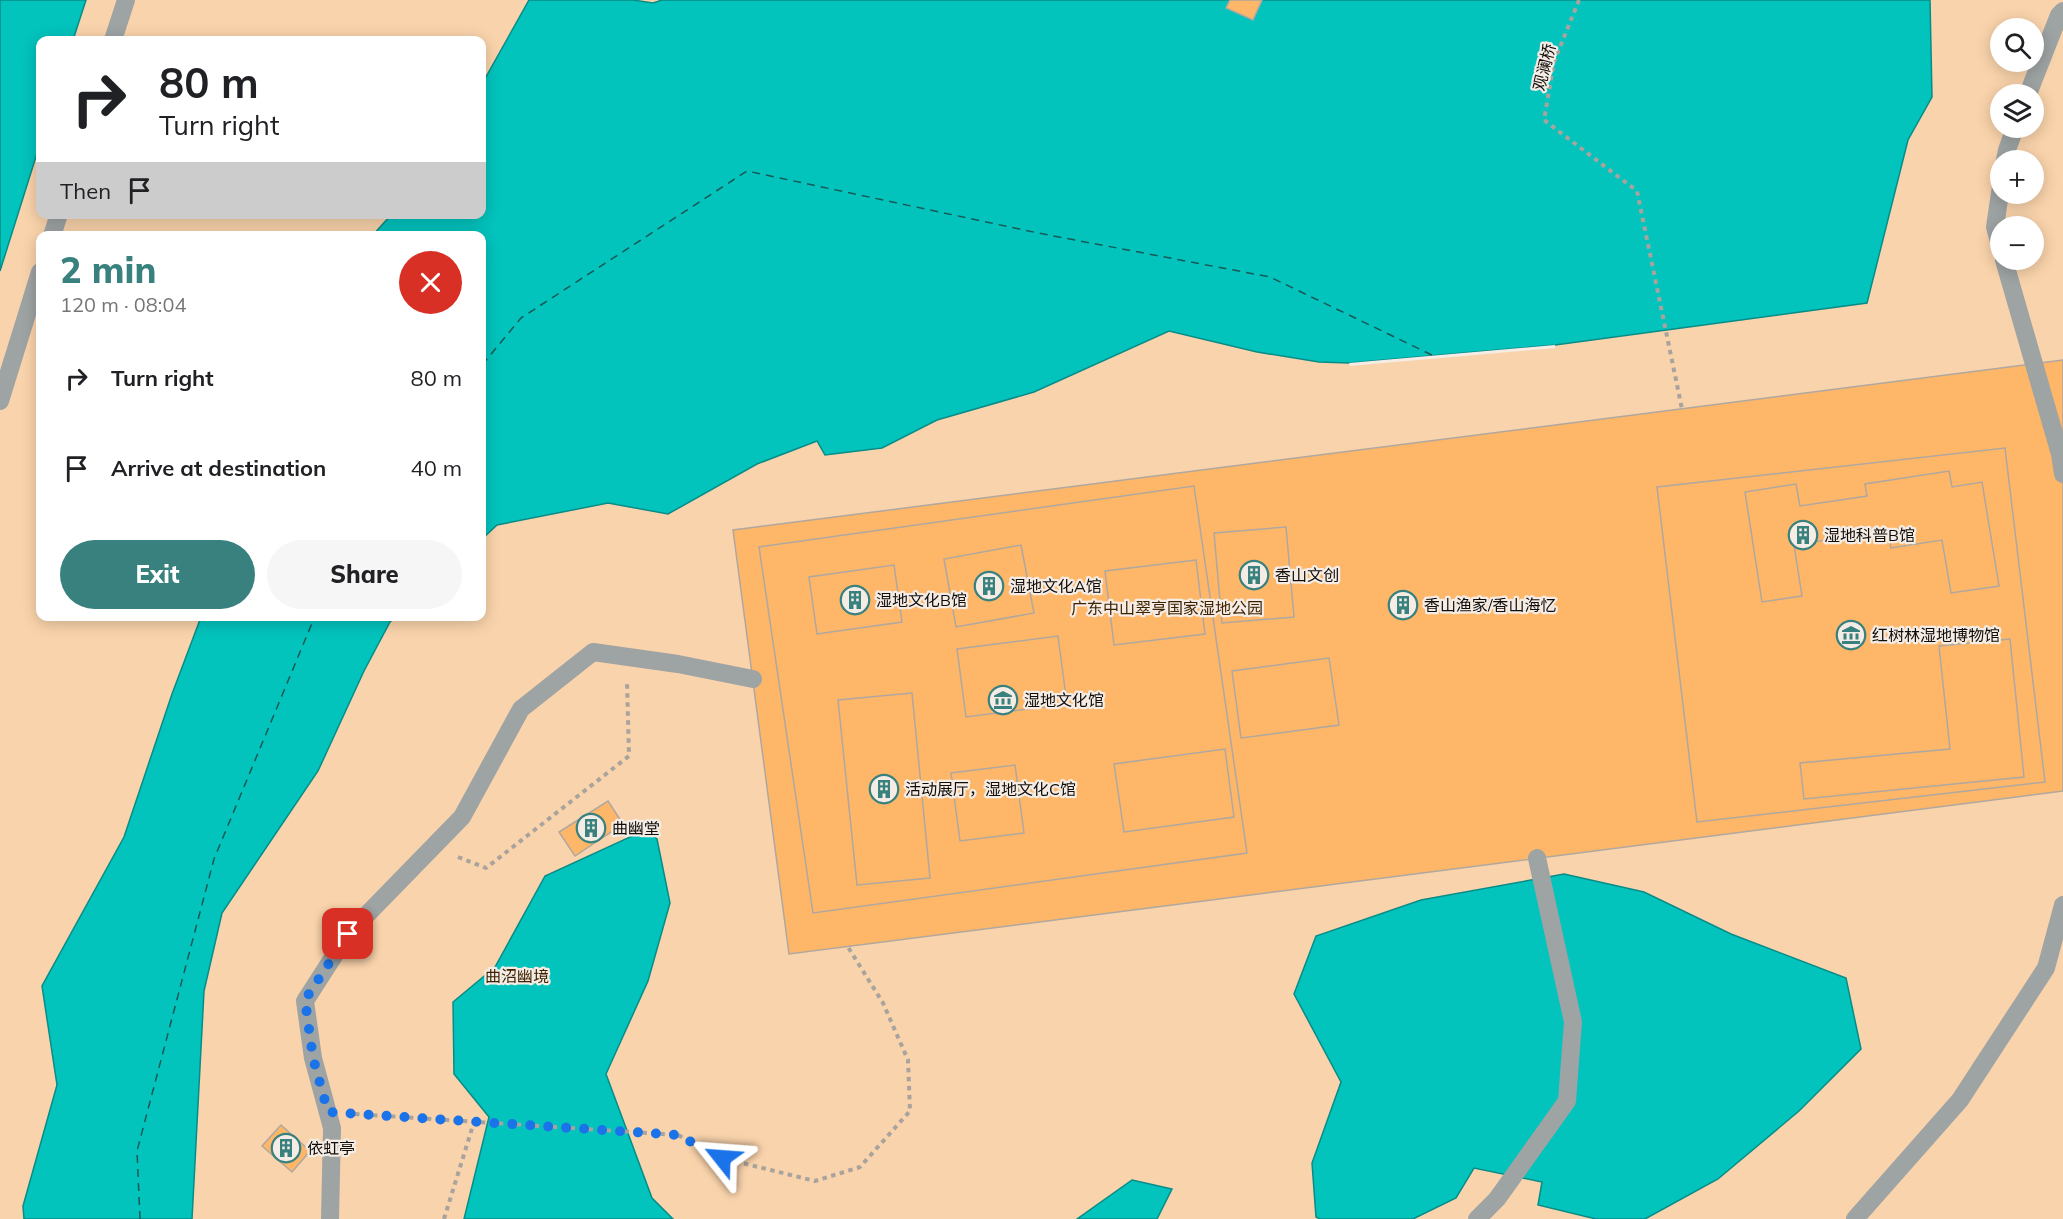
<!DOCTYPE html>
<html lang="en">
<head>
<meta charset="utf-8">
<style>
	body { margin:0; font-family:Mulish,"Noto Sans SC",sans-serif; background:#f6f6f6; color:#202124; height:100vh; display:flex; flex-direction:column; font-size:22px; white-space:nowrap }
	* { box-sizing:border-box; margin:0 }
	p { font-size:20px; color:#757577 }
	.icon { flex:none; width:33px; height:33px; fill:none; stroke:currentColor; stroke-width:2; stroke-linecap:round; stroke-linejoin:round }
	.map { position:relative; flex:1; overflow:hidden }
	.side { position:absolute; left:36px; top:231px; width:450px; height:390px; display:flex; flex-direction:column; background:#fff; border-radius:12px; box-shadow:0 3px 15px #0003 }
	.side>* { flex:none }
	.guide { position:absolute; left:36px; top:36px; width:450px; height:183px; border-radius:12px; box-shadow:0 3px 15px #0003; background:#fff; color:#202124; overflow:hidden }
	.fabs { position:absolute; left:1990px; top:18px; display:grid; gap:12px }
	.fabs a { display:grid; place-items:center; width:54px; height:54px; border-radius:50%; background:#fff; box-shadow:0 3px 15px #0003; font-size:30px }
	.pin { position:absolute; display:grid; place-items:center; width:51px; height:51px; color:#fff; margin:-26px; border-radius:12px; box-shadow:0 3px 9px #0006 }
	.me { position:absolute; width:66px; margin:-33px; rotate:298deg; stroke-linejoin:round; filter:drop-shadow(0 0 4px #0008) }
	.turn { display:flex; align-items:center; gap:21px; height:126px; padding:0 24px; font-size:27px }
	.turn .icon { width:78px; height:78px; stroke-width:2.5 }
	.turn b { display:block; font-size:42px; line-height:51px }
	.then { display:flex; align-items:center; height:57px; padding:0 24px; background:#0003; gap:12px; font-size:22px }
	.round { display:grid; place-items:center; flex:none; width:63px; height:63px; border-radius:32px; background:#f6f6f6 }
	.overview { display:flex; align-items:center; justify-content:space-between; height:102px; padding:0 24px }
	h1 { font-size:36px; font-weight:800; line-height:45px; color:#39817e }
	.action { display:flex; gap:12px; margin-top:auto; padding:12px 24px }
	.action a { flex:1; height:69px; border-radius:36px; background:#39817e; color:#fff; font-size:24px; font-weight:800; line-height:69px; text-align:center }
	.action a+a { background:#f6f6f6; color:#202124 }
	ul { padding:0; list-style:none }
	li { display:flex; align-items:center; gap:18px; height:90px; padding:0 24px }
	li div { flex:1 }
	li b { display:block; font-size:22px }
	li em { font-style:normal }
	.map>svg:first-child { display:block }
	.green { fill:#f9d3ab; fill-rule:evenodd }
	.water { fill:#03c3bd; stroke:#078c87; stroke-width:1.5 }
	.pier { fill:#f5ede5 }
	.lines { fill:none; stroke-linecap:round; stroke-linejoin:round }
	.ferry { stroke:#185855; stroke-width:1.5; stroke-dasharray:8 6; stroke-linecap:butt }
	.building { fill:#feb768; stroke:#afa7a0; stroke-width:1.5 }
	.path { stroke:#a9a39d; stroke-width:4; stroke-dasharray:4.5 4.5; stroke-linecap:butt }
	.minor { stroke:#9ea3a3; stroke-width:18 }
	.route { stroke:#1a73e8; stroke-width:10; stroke-dasharray:0 18 }
	.labels { text-anchor:middle; stroke-width:4.5; stroke-linejoin:round; paint-order:stroke }
	.street-label { font-size:16px; fill:#0f0c0a; stroke:#f5ede5 }
	.poi-label { font-size:16px; fill:#0f0c0a; stroke:#f5ede5; text-anchor:start }
	.park-label { font-size:16px; fill:#3d2200; stroke:#f5ede5 }
</style>
</head>
<body>
<div class="map">
<svg width="2063" height="1219" viewBox="0 0 2063 1219">
	<rect width="100%" height="100%" fill="#f5ede5"/>
	<path class="green" d="M0,0H2063V1219H0ZM2001,28H2034V62H2001ZM40,40H482V214H40ZM2001,94H2034V128H2001ZM2001,160H2034V194H2001ZM2001,226H2034V260H2001ZM40,236H482V616H40Z"/>
	<g class="water">
		<polygon points="0,0 86,0 73,40 40,40 40,144 0,271"/>
		<polygon points="529,0 633,0 653,3 662,0 1930,0 1932,97 1908,140 1867,303 1555,345 1349,363 1319,362 1257,352 1169,331 1034,392 937,420 882,448 825,455 817,441 757,464 668,514 608,503 497,525 482,539 482,236 372,236 391,215 482,214 482,84"/>
		<polygon points="201,617 396,617 390,622 364,671 318,771 222,913 204,991 192,1219 24,1219 23,1206 57,1085 42,986 124,837 172,694"/>
		<polygon points="645,830 657,839 670,903 648,981 606,1074 652,1198 673,1219 464,1219 489,1117 454,1074 453,1002 495,967 545,876"/>
		<polygon points="1564,874 1644,892 1731,934 1846,978 1861,1049 1799,1111 1718,1179 1645,1219 1596,1219 1538,1205 1542,1182 1474,1168 1456,1198 1413,1219 1320,1219 1316,1217 1312,1163 1341,1082 1294,994 1316,936 1421,900"/>
		<polygon points="1132,1180 1172,1189 1157,1219 1077,1219"/>
	</g>
	<polygon class="pier" points="1555,345 1555,348 1350,366 1349,363"/>
	<g class="lines">
		<g class="ferry">
			<polyline points="482,365 521,318 747,171 1038,233 1270,277 1434,356"/>
			<polyline points="140,1219 137,1151 214,859 315,616"/>
		</g>
	</g>
	<g class="building">
		<polygon points="1230,0 1262,0 1253,20 1226,8"/>
		<polygon points="2063,360 2063,791 789,954 733,530"/>
		<polygon points="2005,448 2045,782 1697,822 1657,487"/>
		<polygon points="1949,471 1952,487 1982,482 1999,586 1951,593 1942,540 1891,548 1888,530 1794,545 1802,596 1762,602 1745,492 1796,484 1800,506 1867,496 1865,484"/>
		<polygon points="1194,486 1247,853 813,913 759,547"/>
		<polygon points="1286,527 1294,617 1222,623 1214,533"/>
		<polygon points="1021,545 1034,613 956,627 944,559"/>
		<polygon points="1196,560 1205,634 1114,645 1105,571"/>
		<polygon points="894,565 902,622 817,634 809,577"/>
		<polygon points="1058,636 1067,704 966,717 957,649"/>
		<polygon points="2010,639 2024,777 1804,799 1800,763 1950,749 1939,646"/>
		<polygon points="1329,658 1339,725 1241,738 1232,671"/>
		<polygon points="912,693 930,878 857,885 838,700"/>
		<polygon points="1225,749 1234,817 1124,832 1114,764"/>
		<polygon points="1015,765 1024,833 960,841 951,773"/>
		<polygon points="608,801 623,824 575,856 559,832"/>
		<polygon points="281,1125 310,1151 292,1172 262,1146"/>
	</g>
	<g class="lines">
		<g class="path">
			<polyline points="1579,0 1554,62 1544,120 1637,191 1682,409"/>
			<polyline points="458,857 486,868 629,756 627,681"/>
			<polyline points="355,1114 678,1135 722,1158 815,1181 860,1167 910,1111 908,1060 883,1003 848,947"/>
			<polyline points="444,1219 474,1122"/>
		</g>
		<g class="minor">
			<polyline points="113,40 126,0"/>
			<polyline points="2028,94 2059,15 2063,11"/>
			<polyline points="2005,160 2007,150 2015,128"/>
			<polyline points="2001,186 1995,227 2001,249"/>
			<polyline points="52,236 59,214"/>
			<polyline points="2004,260 2060,454 2063,474"/>
			<polyline points="0,401 40,272"/>
			<polyline points="330,1219 332,1128 313,1058 305,1001 348,934 462,817 521,709 593,652 678,664 753,679"/>
			<polyline points="1477,1219 1497,1199 1567,1101 1573,1022 1537,858"/>
			<polyline points="1855,1219 1960,1100 2046,968 2063,905"/>
		</g>
	</g>
	<g class="lines">
		<polyline class="route" points="348,934 305,1000 313,1058 328,1112 678,1135 722,1158"/>
	</g>
	<defs>
		<g id="building-ring" transform="scale(1.5)"><circle r="9.5" fill="#f5ede5" stroke="#39817e" stroke-width="1.5"/><path d="M-4-6H4V6H1V3H-1V6H-4ZM-2.5-4.3h1.7v1.8h-1.7ZM.8-4.3h1.7v1.8H.8ZM-2.5-1h1.7V.8h-1.7ZM.8-1h1.7V.8H.8Z" fill="#39817e"/></g>
		<g id="museum-ring" transform="scale(1.5)"><circle r="9.5" fill="#f5ede5" stroke="#39817e" stroke-width="1.5"/><path d="M0-6L6-3V-2H-6V-3ZM-5-1h2V3h-2ZM-1-1h2V3h-2ZM3-1h2V3H3ZM-6 4H6V6H-6Z" fill="#39817e"/></g>
	</defs>
	<g fill-rule="evenodd">
		<use href="#building-ring" x="1803" y="535"/>
		<use href="#building-ring" x="1254" y="575"/>
		<use href="#building-ring" x="989" y="586"/>
		<use href="#building-ring" x="855" y="600"/>
		<use href="#building-ring" x="1403" y="605"/>
		<use href="#museum-ring" x="1851" y="635"/>
		<use href="#museum-ring" x="1003" y="700"/>
		<use href="#building-ring" x="884" y="789"/>
		<use href="#building-ring" x="591" y="828"/>
		<use href="#building-ring" x="286" y="1148"/>
	</g>
	<g class="labels">
		<g class="street-label">
			<text transform="translate(1544 67) rotate(-76)" y="6">观澜桥</text>
		</g>
		<g class="poi-label">
			<text x="1824" y="541">湿地科普B馆</text>
			<text x="1275" y="581">香山文创</text>
			<text x="1010" y="592">湿地文化A馆</text>
			<text x="876" y="606">湿地文化B馆</text>
			<text x="1424" y="611">香山渔家/香山海忆</text>
			<text x="1872" y="641">红树林湿地博物馆</text>
			<text x="1024" y="706">湿地文化馆</text>
			<text x="905" y="795">活动展厅，湿地文化C馆</text>
			<text x="612" y="834">曲幽堂</text>
			<text x="307" y="1154">依虹亭</text>
		</g>
		<g class="park-label">
			<text x="1167" y="614">广东中山翠亨国家湿地公园</text>
			<text x="517" y="982">曲沼幽境</text>
		</g>
	</g>
</svg>
<div class="fabs">
<a><svg class="icon" aria-label="search" viewBox="0 0 24 24"><circle cx="10" cy="10" r="6"/><path d="M15 15l6 6"/></svg></a>
<a><svg class="icon" aria-label="layers" viewBox="0 0 24 24"><path d="M12 4l9 5-9 5-9-5zM3 14l9 5 9-5"/></svg></a>
<a>+</a>
<a>−</a>
</div>
<div class="pin" style="left:348px;top:934px;background:#d93025"><svg class="icon" aria-label="arrive" viewBox="0 0 24 24"><path d="M6 21V4h12l-3 4 3 4H6"/></svg></div>
<svg class="me" style="left:722px;top:1158px" viewBox="-20 -20 40 40"><path d="M0-17L14 15 0 8-14 15z" fill="#1a73e8" stroke="#fff" stroke-width="4"/></svg>
<div class="guide">
<div class="turn"><svg class="icon" aria-label="right" viewBox="0 0 24 24"><path d="M7 20v-9h11M14 6l5 5-5 5"/></svg><div><b>80 m</b>Turn right</div></div>
<div class="then">Then<svg class="icon" aria-label="arrive" viewBox="0 0 24 24"><path d="M6 21V4h12l-3 4 3 4H6"/></svg></div>
</div>
<section class="side">
<div class="overview"><div><h1>2 min</h1><p>120 m · 08:04</p></div><a class="round" style="background:#d93025;color:#fff"><svg class="icon" aria-label="close" viewBox="0 0 24 24"><path d="M6 6l12 12M18 6L6 18"/></svg></a></div>
<ul>
<li><svg class="icon" aria-label="right" viewBox="0 0 24 24"><path d="M7 20v-9h11M14 6l5 5-5 5"/></svg><div><b>Turn right</b></div><em>80 m</em></li>
<li><svg class="icon" aria-label="arrive" viewBox="0 0 24 24"><path d="M6 21V4h12l-3 4 3 4H6"/></svg><div><b>Arrive at destination</b></div><em>40 m</em></li>
</ul>
<div class="action"><a>Exit</a><a>Share</a></div>
</section>
</div>
</body>
</html>
